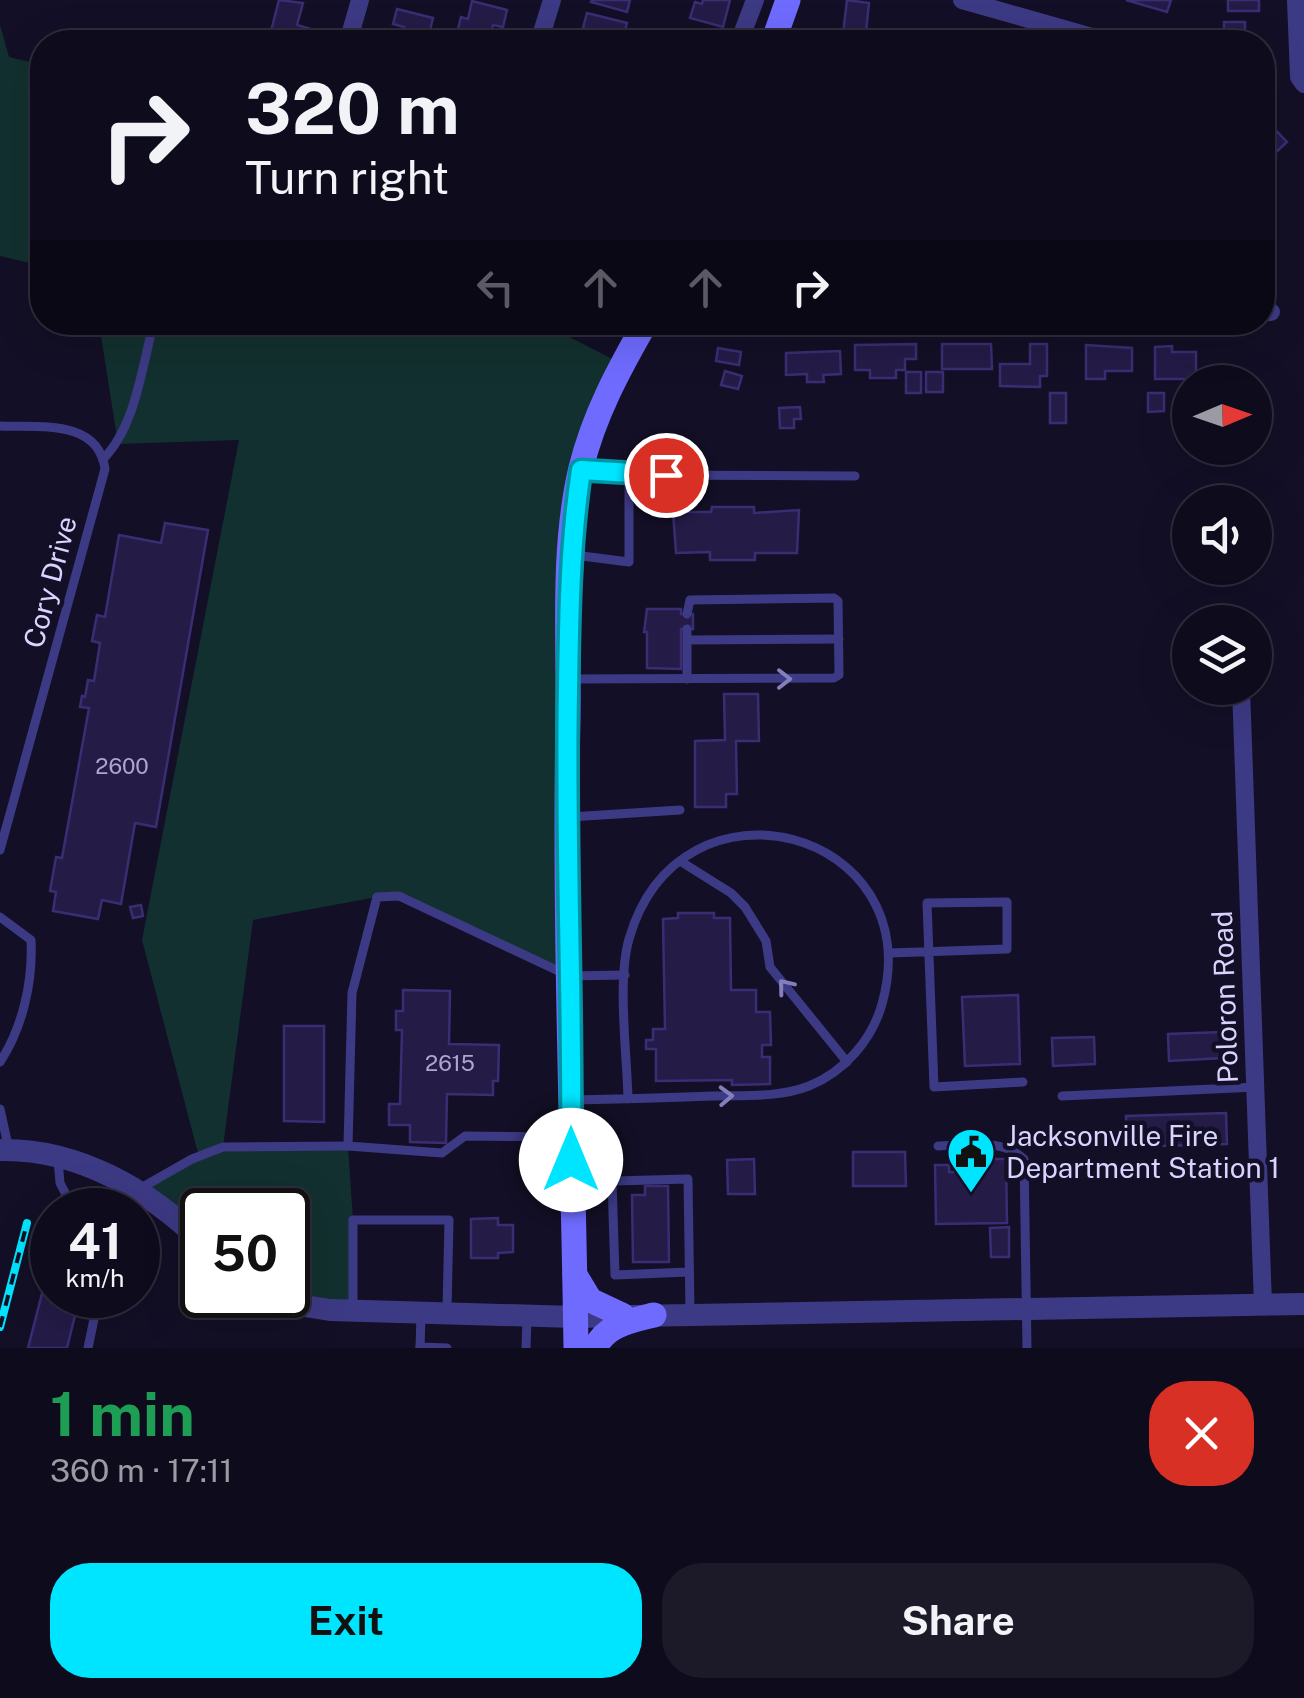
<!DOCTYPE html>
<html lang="en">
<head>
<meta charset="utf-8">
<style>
	body { margin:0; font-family:"Public Sans",sans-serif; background:#1c1929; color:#f1f3f6; height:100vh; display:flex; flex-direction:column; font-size:38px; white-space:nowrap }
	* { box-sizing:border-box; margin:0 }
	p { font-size:32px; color:#9b9ba3 }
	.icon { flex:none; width:55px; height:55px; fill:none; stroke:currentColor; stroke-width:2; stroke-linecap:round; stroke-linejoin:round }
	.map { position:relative; height:1348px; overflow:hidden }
	.details { display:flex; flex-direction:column; background:#0e0b1c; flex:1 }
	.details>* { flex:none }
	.hud { position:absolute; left:30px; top:30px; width:1245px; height:305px; border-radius:40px; box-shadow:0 10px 40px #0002,0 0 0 2px #2e2b3b; background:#0e0b1c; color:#f1f3f6; overflow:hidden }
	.needle { width:65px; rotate:88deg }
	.tools { position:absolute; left:1172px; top:365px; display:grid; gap:20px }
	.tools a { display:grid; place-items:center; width:100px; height:100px; border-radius:50%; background:#0e0b1c; box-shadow:0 10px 40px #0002,0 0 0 2px #2e2b3b; font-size:50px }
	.speed { position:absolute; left:30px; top:1188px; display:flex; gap:20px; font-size:50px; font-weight:700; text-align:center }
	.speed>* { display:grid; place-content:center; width:130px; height:130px; border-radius:50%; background:#0e0b1c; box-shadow:0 10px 40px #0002,0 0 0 2px #2e2b3b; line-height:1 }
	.speed small { font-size:25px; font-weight:400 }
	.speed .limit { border:5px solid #111; border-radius:15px; background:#fff; color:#111 }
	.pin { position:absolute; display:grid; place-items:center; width:85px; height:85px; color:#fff; margin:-42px; border:5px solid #fff; border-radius:50%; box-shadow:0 2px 10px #0007 }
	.me { position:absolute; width:110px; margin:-55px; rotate:0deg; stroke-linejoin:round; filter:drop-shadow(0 0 8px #0008) }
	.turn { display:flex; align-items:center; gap:35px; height:210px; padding:0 50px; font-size:45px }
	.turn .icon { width:130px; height:130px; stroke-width:2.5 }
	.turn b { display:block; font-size:70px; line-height:85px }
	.lanes { display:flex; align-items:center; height:95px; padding:0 50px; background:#0003; justify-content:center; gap:50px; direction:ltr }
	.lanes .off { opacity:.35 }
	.round { display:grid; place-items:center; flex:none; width:105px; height:105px; border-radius:40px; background:#1c1929 }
	.head { display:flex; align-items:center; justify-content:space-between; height:170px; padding:0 50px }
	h1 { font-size:60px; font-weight:700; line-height:75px; color:#1e9e55 }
	.primary-button { display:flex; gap:20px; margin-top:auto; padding:20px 50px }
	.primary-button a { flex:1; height:115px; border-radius:40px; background:#00e5ff; color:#111; font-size:40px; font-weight:700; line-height:115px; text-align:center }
	.primary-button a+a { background:#1c1929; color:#f1f3f6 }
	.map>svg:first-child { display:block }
	.green { fill:#12302f }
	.building { fill:#241b47; stroke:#3b2d73; stroke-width:2.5 }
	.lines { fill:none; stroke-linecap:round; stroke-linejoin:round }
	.service { stroke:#3d3a85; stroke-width:9 }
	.minor { stroke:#3d3a85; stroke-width:18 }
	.tertiary { stroke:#3d3a85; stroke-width:22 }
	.secondary { stroke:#6f6bff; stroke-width:25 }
	.rail-casing { stroke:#00e5ff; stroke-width:8 }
	.rail { stroke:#130f26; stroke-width:4; stroke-dasharray:11; stroke-linecap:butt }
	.oneway { stroke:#837fbc }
	.route-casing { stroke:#0095a6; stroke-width:25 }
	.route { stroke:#00e5ff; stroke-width:18 }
	.labels { text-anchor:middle; stroke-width:9; stroke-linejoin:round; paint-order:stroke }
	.number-label { font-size:22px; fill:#aca6d1 }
	.street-label { font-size:28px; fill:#d9d4ff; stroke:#130f26 }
	.poi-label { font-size:28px; fill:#d9d4ff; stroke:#130f26; text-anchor:start }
</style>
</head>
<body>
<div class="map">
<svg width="1304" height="1348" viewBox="0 0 1304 1348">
	<rect width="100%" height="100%" fill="#130f26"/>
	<g class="green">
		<polygon points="0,25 9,57 42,65 42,266 0,256"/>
		<polygon points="99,323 548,323 548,326 622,364 581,470 569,976 399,896 377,897 253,920 223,1147 348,1146 353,1220 353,1310 288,1295 288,1210 202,1210 202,1242 139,1189 199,1157 142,940 239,440 118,444"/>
	</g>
	<g class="building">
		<polygon points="279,0 303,3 297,25 311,29 307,42 270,35"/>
		<polygon points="592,0 630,0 627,12 591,2"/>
		<polygon points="703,0 730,0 723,27 690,18 695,2 702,4"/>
		<polygon points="847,0 869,3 865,42 842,42"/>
		<polygon points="1126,0 1171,0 1167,12"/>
		<rect x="1228" y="0" width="31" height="11"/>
		<polygon points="472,1 507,10 503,27 493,25 489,42 464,39 466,30 458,29 461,17 468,19"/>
		<polygon points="397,9 433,18 427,42 400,42 404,27 393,24"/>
		<polygon points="587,13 627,23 622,42 594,42 597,32 583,28"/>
		<rect x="1224" y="22" width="21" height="20"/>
		<polygon points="685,31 719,41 718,42 682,42"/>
		<polygon points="1265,119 1287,142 1274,154 1262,142 1262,122"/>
		<polygon points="916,344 916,359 905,359 905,370 896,370 896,378 870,378 870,370 855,370 855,345"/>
		<polygon points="942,344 991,344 992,369 942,369"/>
		<polygon points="1030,344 1047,344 1047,376 1040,376 1040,387 1000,386 1000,364 1030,364"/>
		<polygon points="1086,345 1132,348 1132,371 1105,371 1105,379 1086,379"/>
		<polygon points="1172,346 1172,352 1196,352 1196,379 1155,379 1155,347"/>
		<polygon points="718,348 741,352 739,365 716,361"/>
		<polygon points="840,351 841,374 823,375 824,382 807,382 807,374 786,375 786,353"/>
		<polygon points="725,371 742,376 738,389 721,385"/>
		<rect x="906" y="372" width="15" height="21"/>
		<rect x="926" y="372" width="17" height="20"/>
		<rect x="1050" y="393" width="16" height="30"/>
		<polygon points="1148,393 1164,393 1164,411 1148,412"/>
		<polygon points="800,407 801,419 794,419 794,428 780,428 779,408"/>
		<polygon points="712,507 754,507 754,513 799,510 797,553 755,553 755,560 710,560 710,552 676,553 673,512 711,512"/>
		<polygon points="165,523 208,530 156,827 135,823 121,904 102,900 98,919 53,911 56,892 50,891 56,857 62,858 89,708 80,707 82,696 85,697 88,680 94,681 100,643 92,641 97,615 105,617 119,535 161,543"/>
		<polygon points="647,609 681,609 681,614 693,614 693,629 681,629 681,669 647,668 647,632 644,632"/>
		<polygon points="724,694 758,694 759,741 736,741 737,794 726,794 726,807 695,807 695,741 725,740"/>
		<polygon points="141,905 143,916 133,918 130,907"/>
		<polygon points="678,913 714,913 714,918 730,918 731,990 756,990 756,1012 770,1012 771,1045 762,1045 762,1057 770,1057 770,1084 732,1085 732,1080 656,1081 656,1049 646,1049 646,1040 653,1040 653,1029 665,1029 663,919 678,918"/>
		<polygon points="403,990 450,991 449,1044 499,1045 498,1081 493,1081 493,1095 447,1094 446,1143 410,1142 410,1125 389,1125 389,1104 400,1104 402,1030 396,1030 396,1011 403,1011"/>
		<polygon points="1018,995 1020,1064 965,1066 962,997"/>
		<polygon points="284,1026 324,1026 324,1122 284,1121"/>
		<polygon points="1222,1032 1223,1058 1169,1061 1168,1034"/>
		<polygon points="1094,1037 1095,1064 1053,1066 1052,1038"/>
		<polygon points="1226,1113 1227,1144 1127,1147 1126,1116"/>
		<polygon points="853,1152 905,1152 906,1186 853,1186"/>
		<polygon points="754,1159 755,1194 728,1194 727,1160"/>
		<polygon points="987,1159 1006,1159 1007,1223 936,1224 935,1165 949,1165 949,1172 987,1172"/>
		<polygon points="645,1186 668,1186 669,1262 633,1262 632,1195 645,1195"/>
		<polygon points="498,1218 498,1225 513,1225 513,1252 498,1253 498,1258 471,1258 471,1219"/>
		<polygon points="1009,1227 1009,1257 991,1257 990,1228"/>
		<polygon points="47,1274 52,1275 52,1295 80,1295 67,1348 28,1348"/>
	</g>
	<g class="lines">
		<g class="service">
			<path d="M0,426C38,428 98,418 105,469L0,850"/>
			<path d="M104,458C136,425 142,366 154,322"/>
			<polyline points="584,470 629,475 855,476"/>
			<polyline points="574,555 629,562 629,475"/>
			<polyline points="687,640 839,639"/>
			<polyline points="570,679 834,678 839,675 838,601 834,598 690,600 687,614"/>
			<polyline points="687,679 687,629"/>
			<polyline points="570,817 680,810"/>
			<polyline points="680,861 731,893 745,907 766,941 770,967 847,1062"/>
			<path d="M0,917L31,940C33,981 23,1027 0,1062"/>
			<polyline points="890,953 1007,949 1007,902 927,903 934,1087 1023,1082"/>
			<polyline points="1062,1096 1256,1087"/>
			<path d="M573,1100C619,1099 665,1098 711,1096C743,1095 778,1098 809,1086C844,1072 872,1040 882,1004C931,829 680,762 629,939C617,981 627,1054 628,1099"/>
			<polyline points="0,1109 9,1150"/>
			<polyline points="571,1137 465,1136 442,1153 348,1146 352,993 377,897 399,896 569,976 625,975"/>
			<path d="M938,1146C967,1145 1002,1138 1024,1159L1027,1348"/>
			<polyline points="58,1159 60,1183 74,1210"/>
			<polyline points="612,1181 615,1275 689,1272"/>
			<polyline points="576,1182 688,1179 690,1312"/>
			<polyline points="141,1188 192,1159 223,1147 348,1146"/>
			<polyline points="353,1309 353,1220 449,1220 447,1310"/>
			<polyline points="420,1347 447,1348"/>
			<polyline points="88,1348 99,1295"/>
			<polyline points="420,1348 421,1316"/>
			<polyline points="526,1348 527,1318"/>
		</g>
		<g class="minor">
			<polyline points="962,0 1109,42"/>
			<polyline points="1296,0 1299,77 1304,84"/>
			<polyline points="348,42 360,0"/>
			<polyline points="539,42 552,0"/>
			<polyline points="739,42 755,0"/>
			<polyline points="1262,312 1271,312"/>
			<polyline points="1241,688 1263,1305"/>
		</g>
		<g class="tertiary">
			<path d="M0,1150C77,1148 149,1190 202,1242"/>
			<polyline points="265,1295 285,1303 330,1310 575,1317 1304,1304"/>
		</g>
		<g class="secondary">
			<polyline points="773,42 788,0"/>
			<polyline points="575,1275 590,1300 622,1315"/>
			<path d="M576,1348C573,1138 564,928 568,718C569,636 562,548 581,468C594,415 619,369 646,322"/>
			<path d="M595,1348C606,1325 630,1321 654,1315"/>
		</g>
		<g class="rail-casing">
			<polyline id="rail" points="0,1327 27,1223"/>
		</g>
		<use href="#rail" class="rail"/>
	</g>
	<defs><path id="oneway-chevron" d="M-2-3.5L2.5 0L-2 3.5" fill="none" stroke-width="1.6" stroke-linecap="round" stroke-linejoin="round" transform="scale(2.5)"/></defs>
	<g class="oneway">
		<use href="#oneway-chevron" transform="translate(784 679)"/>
		<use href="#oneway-chevron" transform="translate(785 986) rotate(-129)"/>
		<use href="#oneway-chevron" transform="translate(726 1096) rotate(-2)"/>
	</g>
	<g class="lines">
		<g class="route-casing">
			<path id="route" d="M571,1160C573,1003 565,846 568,689C569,615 570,543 581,470L666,475"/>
		</g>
		<use href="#route" class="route"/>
	</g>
	<defs>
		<g id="civic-pin" transform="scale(2.5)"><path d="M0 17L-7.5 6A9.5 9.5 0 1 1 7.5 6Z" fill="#00e5ff" stroke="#130f26"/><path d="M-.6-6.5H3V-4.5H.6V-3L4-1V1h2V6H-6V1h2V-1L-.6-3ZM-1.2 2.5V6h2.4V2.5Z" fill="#111"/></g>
	</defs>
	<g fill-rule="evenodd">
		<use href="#civic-pin" x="971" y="1152"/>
	</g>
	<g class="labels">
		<g class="number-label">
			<text x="122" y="774">2600</text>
			<text x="450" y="1071">2615</text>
		</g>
		<g class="street-label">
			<text transform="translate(50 582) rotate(-75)" y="10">Cory Drive</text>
			<text transform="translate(1225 997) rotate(-92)" y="10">Poloron Road</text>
		</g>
		<g class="poi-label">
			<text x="1006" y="1146">Jacksonville Fire<tspan x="1006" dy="32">Department Station 1</tspan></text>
		</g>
	</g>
</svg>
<div class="tools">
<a><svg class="needle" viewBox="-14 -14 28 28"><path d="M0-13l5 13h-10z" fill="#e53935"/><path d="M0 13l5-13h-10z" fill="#9b9ba3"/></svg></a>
<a><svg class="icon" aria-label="sound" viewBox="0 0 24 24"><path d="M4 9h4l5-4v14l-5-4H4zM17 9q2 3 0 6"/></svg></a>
<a><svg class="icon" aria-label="layers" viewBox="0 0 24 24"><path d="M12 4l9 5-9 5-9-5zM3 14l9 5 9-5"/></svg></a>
</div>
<div class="speed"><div>41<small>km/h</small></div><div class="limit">50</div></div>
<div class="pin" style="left:666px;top:475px;background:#d93025"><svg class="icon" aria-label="arrive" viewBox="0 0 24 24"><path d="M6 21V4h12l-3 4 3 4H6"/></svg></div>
<svg class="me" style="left:571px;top:1160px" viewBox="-20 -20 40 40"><circle r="19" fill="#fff"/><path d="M0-13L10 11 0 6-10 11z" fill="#00e5ff"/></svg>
<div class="hud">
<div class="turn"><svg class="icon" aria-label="right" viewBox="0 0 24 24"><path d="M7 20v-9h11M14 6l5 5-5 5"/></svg><div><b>320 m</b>Turn right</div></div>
<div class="lanes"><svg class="icon off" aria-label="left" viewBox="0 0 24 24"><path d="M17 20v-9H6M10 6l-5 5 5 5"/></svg><svg class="icon off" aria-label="ahead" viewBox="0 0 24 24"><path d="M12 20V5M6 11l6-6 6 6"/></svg><svg class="icon off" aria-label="ahead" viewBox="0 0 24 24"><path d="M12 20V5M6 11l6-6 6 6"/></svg><svg class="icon" aria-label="right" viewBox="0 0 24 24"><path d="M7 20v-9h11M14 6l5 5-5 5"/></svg></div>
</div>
</div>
<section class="details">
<div class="head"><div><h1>1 min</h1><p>360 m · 17:11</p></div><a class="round" style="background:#d93025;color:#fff"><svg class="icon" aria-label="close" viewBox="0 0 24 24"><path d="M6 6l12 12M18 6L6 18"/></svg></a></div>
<div class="primary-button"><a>Exit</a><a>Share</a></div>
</section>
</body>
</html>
